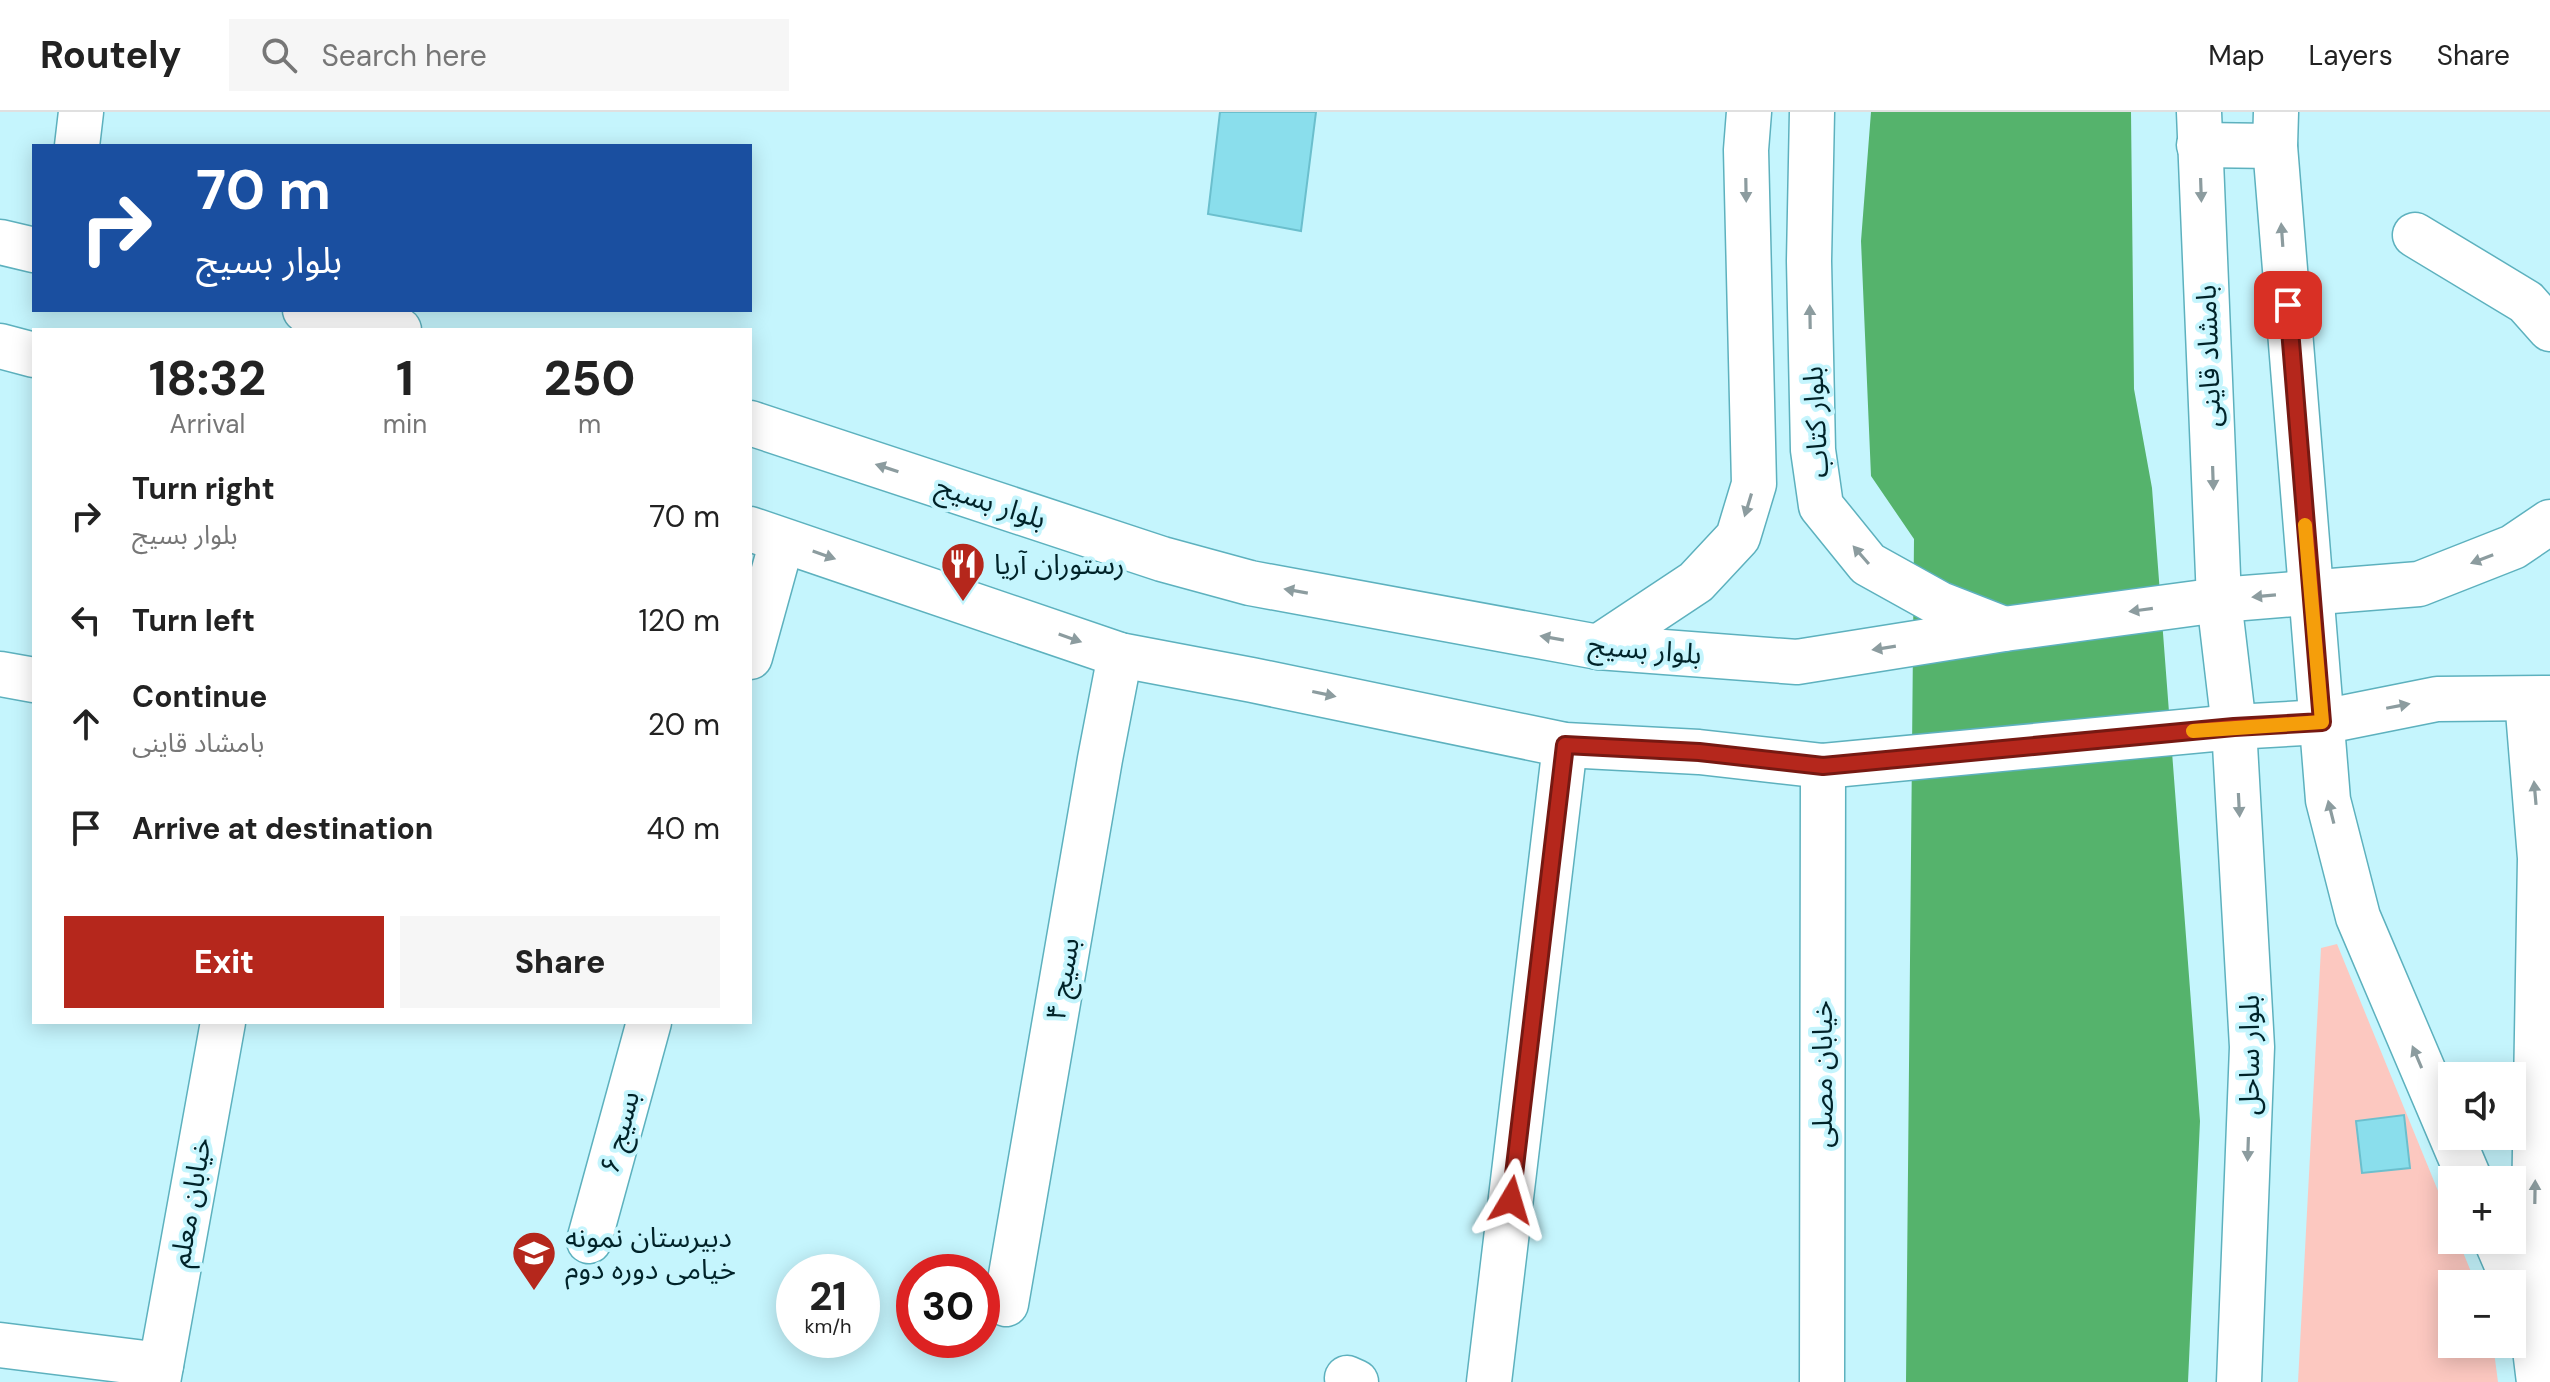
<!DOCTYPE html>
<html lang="en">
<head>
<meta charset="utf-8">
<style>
	body { margin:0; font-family:"DM Sans","Noto Sans Arabic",sans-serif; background:#f6f6f6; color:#222; height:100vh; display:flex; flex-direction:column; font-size:30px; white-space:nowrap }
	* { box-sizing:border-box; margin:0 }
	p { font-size:26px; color:#767676 }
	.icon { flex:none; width:44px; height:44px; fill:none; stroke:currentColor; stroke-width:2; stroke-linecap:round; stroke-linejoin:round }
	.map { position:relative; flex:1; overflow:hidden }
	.sheet { position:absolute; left:32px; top:216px; width:720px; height:696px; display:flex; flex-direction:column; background:#fff; border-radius:0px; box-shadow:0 4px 20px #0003 }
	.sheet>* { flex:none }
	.hud { position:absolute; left:32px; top:32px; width:720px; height:168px; border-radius:0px; box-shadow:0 4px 20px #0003; background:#1a4fa0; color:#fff; overflow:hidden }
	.controls { position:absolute; left:2438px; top:950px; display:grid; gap:16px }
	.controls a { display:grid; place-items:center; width:88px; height:88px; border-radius:0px; background:#fff; box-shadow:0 4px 20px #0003; font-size:40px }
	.speed { position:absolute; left:776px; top:1142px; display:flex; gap:16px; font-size:40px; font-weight:700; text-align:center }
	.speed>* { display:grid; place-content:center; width:104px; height:104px; border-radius:50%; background:#fff; box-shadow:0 4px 20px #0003; line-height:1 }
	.speed small { font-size:20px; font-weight:400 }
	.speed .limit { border:12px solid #d22; background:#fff; color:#111 }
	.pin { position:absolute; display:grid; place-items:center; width:68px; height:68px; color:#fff; margin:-34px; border-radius:16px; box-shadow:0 4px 12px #0006 }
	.me { position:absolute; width:88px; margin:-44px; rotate:7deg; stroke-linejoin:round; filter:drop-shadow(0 0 6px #0008) }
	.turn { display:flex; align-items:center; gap:28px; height:168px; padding:0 32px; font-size:36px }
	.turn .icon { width:104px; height:104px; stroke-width:2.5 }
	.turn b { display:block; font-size:56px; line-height:68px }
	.eta { display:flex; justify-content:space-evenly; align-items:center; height:136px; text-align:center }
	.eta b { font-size:48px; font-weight:800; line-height:56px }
	.action { display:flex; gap:16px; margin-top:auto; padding:16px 32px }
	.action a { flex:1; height:92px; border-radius:0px; background:#b5271c; color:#fff; font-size:32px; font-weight:800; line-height:92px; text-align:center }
	.action a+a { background:#f6f6f6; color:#222 }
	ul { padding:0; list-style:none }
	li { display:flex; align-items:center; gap:24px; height:104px; padding:0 32px }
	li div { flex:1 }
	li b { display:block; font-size:30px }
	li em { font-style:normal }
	header { display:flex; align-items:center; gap:48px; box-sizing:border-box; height:112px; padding:0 40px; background:#fff; border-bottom:2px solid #e0e0e0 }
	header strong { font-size:38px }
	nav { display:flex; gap:44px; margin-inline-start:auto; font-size:28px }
	.search { width:560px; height:72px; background:#f6f6f6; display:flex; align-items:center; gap:20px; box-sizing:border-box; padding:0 28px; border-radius:0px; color:#767676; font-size:30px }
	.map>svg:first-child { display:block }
	.green { fill:#fcc8c0 }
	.water { fill:#55b36c }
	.building { fill:#8adeec; stroke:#6bbfcd; stroke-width:2 }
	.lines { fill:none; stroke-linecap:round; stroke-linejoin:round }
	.street-casing { stroke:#5db1be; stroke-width:47 }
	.secondary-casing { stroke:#5db1be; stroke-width:47 }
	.street { stroke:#fff; stroke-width:44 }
	.secondary { stroke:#fff; stroke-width:44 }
	.oneway { fill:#8c9c9f }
	.route-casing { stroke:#761912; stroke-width:20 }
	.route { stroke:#b5271c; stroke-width:14 }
	.slow { stroke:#f59e0b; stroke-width:14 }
	.labels { text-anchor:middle; stroke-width:8; stroke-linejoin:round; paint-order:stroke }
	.street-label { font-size:28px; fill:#002329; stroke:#c5f5fd }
	.poi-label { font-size:28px; fill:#002329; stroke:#c5f5fd; text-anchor:start }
</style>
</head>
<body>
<header>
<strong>Routely</strong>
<div class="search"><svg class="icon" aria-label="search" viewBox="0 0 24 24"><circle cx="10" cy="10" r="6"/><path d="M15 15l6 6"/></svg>Search here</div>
<nav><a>Map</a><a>Layers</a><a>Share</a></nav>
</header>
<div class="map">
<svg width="2550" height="1270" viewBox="0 0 2550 1270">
	<rect width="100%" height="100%" fill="#c5f5fd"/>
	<polygon class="green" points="2337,832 2452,1113 2452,1128 2458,1128 2476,1172 2452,1172 2452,1232 2493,1232 2498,1270 2298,1270 2321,836"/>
	<polygon class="water" points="1871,0 2131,0 2134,277 2152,376 2200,1009 2188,1270 1906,1270 1914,427 1871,364 1861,129"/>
	<g class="building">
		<polygon points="1220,0 1316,0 1301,119 1208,102"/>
		<polygon points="2404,1003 2410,1056 2362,1061 2356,1009"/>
	</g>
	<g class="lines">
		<g class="street-casing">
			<g id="street">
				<polyline points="1812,0 1809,149 1813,338 1821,394 1868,452 1940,492 2004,517"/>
				<polyline points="77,34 81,0"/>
				<polyline points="2415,123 2526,190 2550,217"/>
				<polyline points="1598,535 1696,470 1738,425 1754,372 1746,38 1749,0"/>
				<polyline points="750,545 782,429"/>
				<polyline points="0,562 34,568"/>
				<polyline points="589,1129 649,910"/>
				<polyline points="1006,1192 1100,647 1120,543"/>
				<polyline points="0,1233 161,1253"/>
				<polyline points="1347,1266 1356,1270"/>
				<polyline points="1489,1270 1565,633"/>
				<polyline points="1822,1270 1823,654"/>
			</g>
		</g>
		<g class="secondary-casing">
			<g id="secondary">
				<polyline points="2199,0 2219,488 2234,615 2252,935 2239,1270"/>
				<polyline points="2276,0 2275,34 2328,688 2358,805 2470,1068"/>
				<polyline points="2199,33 2275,34"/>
				<polyline points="0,130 34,138"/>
				<polyline points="305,198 399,218"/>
				<polyline points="0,234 34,243"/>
				<polyline points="750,311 1162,447 1250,471 1598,535 1797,550 2004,517 2219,488 2419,472 2513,435 2550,410"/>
				<polyline points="750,417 1120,543 1252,568 1565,633 1699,640 1823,654 2234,615 2322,610 2437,587 2550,586"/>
				<polyline points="2527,587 2540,746 2532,1213 2539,1270"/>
				<polyline points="2496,1128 2527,1200"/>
				<polyline points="158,1270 223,910"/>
			</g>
		</g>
		<use href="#street" class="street"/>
		<use href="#secondary" class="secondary"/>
	</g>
	<defs><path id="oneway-solid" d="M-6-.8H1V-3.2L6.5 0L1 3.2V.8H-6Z" transform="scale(2)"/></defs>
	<g class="oneway">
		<use href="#oneway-solid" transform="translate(1746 78) rotate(89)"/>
		<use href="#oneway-solid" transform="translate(2201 78) rotate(88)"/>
		<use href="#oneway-solid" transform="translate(2282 123) rotate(-94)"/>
		<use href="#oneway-solid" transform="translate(1810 205) rotate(-91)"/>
		<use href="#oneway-solid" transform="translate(887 356) rotate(-162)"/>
		<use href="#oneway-solid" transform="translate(2213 366) rotate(88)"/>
		<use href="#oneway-solid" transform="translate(1748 393) rotate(107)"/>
		<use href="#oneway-solid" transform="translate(824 443) rotate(19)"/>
		<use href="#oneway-solid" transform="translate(1861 443) rotate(-131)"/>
		<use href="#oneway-solid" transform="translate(2482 447) rotate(159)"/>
		<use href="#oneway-solid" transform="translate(1296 479) rotate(-170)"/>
		<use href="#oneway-solid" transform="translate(2264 484) rotate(175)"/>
		<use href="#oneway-solid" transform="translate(2141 498) rotate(172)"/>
		<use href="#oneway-solid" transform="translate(1070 526) rotate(19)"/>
		<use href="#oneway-solid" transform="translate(1552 526) rotate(-170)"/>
		<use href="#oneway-solid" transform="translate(1884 536) rotate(171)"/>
		<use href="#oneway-solid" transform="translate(1324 582) rotate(12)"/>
		<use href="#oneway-solid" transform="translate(2398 594) rotate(-11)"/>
		<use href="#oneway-solid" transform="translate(2535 681) rotate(-95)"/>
		<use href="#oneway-solid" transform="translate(2239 693) rotate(87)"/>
		<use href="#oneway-solid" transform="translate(2331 700) rotate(-104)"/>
		<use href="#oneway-solid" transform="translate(2417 945) rotate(-113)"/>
		<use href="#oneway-solid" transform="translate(2248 1037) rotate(92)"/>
		<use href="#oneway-solid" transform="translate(2535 1080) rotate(-89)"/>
	</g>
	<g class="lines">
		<g class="route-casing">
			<polyline id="route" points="1511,1088 1565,633 1699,640 1823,654 2234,615 2322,610 2288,193"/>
		</g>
		<use href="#route" class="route"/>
		<polyline class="slow" points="2193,619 2322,610 2305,413"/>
	</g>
	<defs>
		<g id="restaurant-pin" transform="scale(2.3)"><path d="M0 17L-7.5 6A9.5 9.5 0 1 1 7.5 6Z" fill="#b5271c" stroke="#c5f5fd"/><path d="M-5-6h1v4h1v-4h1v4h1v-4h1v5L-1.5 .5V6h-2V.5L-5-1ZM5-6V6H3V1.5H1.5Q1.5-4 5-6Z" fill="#fff"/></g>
		<g id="school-pin" transform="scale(2.3)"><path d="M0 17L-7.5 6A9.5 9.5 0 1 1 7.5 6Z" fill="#b5271c" stroke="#c5f5fd"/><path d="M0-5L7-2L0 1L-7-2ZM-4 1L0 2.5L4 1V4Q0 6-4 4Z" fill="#fff"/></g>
	</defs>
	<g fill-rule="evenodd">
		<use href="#restaurant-pin" x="963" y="452"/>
		<use href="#school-pin" x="534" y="1141"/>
	</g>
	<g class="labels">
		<g class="street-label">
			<text transform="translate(2208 244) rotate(-92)" y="10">بامشاد قاینی</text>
			<text transform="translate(1815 310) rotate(-93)" y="10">بلوار کتاب</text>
			<text transform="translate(991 390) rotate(18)" y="10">بلوار بسیج</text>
			<text transform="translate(1645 537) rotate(5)" y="10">بلوار بسیج</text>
			<text transform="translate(1062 867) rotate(-80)" y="10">بسیج ۴</text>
			<text transform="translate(2249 943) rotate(-90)" y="10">بلوار ساحل</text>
			<text transform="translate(1822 962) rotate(-90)" y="10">خیابان مصلی</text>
			<text transform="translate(619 1020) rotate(-75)" y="10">بسیج ۶</text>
			<text transform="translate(190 1090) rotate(-80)" y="10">خیابان معلم</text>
		</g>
		<g class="poi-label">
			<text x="994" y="462">رستوران آریا</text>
			<text x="565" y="1135">دبیرستان نمونه<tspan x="565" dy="32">خیامی دوره دوم</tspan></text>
		</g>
	</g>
</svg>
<div class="controls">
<a><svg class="icon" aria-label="sound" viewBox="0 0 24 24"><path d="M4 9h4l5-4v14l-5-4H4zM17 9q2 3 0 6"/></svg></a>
<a>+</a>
<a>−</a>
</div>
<div class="speed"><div>21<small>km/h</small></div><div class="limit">30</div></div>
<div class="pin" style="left:2288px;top:193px;background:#d93025"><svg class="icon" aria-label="arrive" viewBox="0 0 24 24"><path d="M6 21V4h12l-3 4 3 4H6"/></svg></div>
<svg class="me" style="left:1511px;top:1088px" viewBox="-20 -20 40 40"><path d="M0-17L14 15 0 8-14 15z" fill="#b5271c" stroke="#fff" stroke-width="4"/></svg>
<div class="hud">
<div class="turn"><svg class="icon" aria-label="right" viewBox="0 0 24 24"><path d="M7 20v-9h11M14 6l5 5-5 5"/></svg><div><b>70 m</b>بلوار بسیج</div></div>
</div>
<section class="sheet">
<div class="eta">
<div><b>18:32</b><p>Arrival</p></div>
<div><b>1</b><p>min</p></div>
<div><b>250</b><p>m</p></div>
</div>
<ul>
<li><svg class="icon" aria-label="right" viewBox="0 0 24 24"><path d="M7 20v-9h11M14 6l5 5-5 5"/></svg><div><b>Turn right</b><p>بلوار بسیج</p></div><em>70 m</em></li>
<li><svg class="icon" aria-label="left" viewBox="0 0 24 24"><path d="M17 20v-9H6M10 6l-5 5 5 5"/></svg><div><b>Turn left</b></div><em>120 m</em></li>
<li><svg class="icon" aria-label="ahead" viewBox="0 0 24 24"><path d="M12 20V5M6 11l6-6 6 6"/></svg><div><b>Continue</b><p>بامشاد قاینی</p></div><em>20 m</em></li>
<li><svg class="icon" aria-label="arrive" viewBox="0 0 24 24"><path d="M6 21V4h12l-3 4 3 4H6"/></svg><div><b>Arrive at destination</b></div><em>40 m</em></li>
</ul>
<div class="action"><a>Exit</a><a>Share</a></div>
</section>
</div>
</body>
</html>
